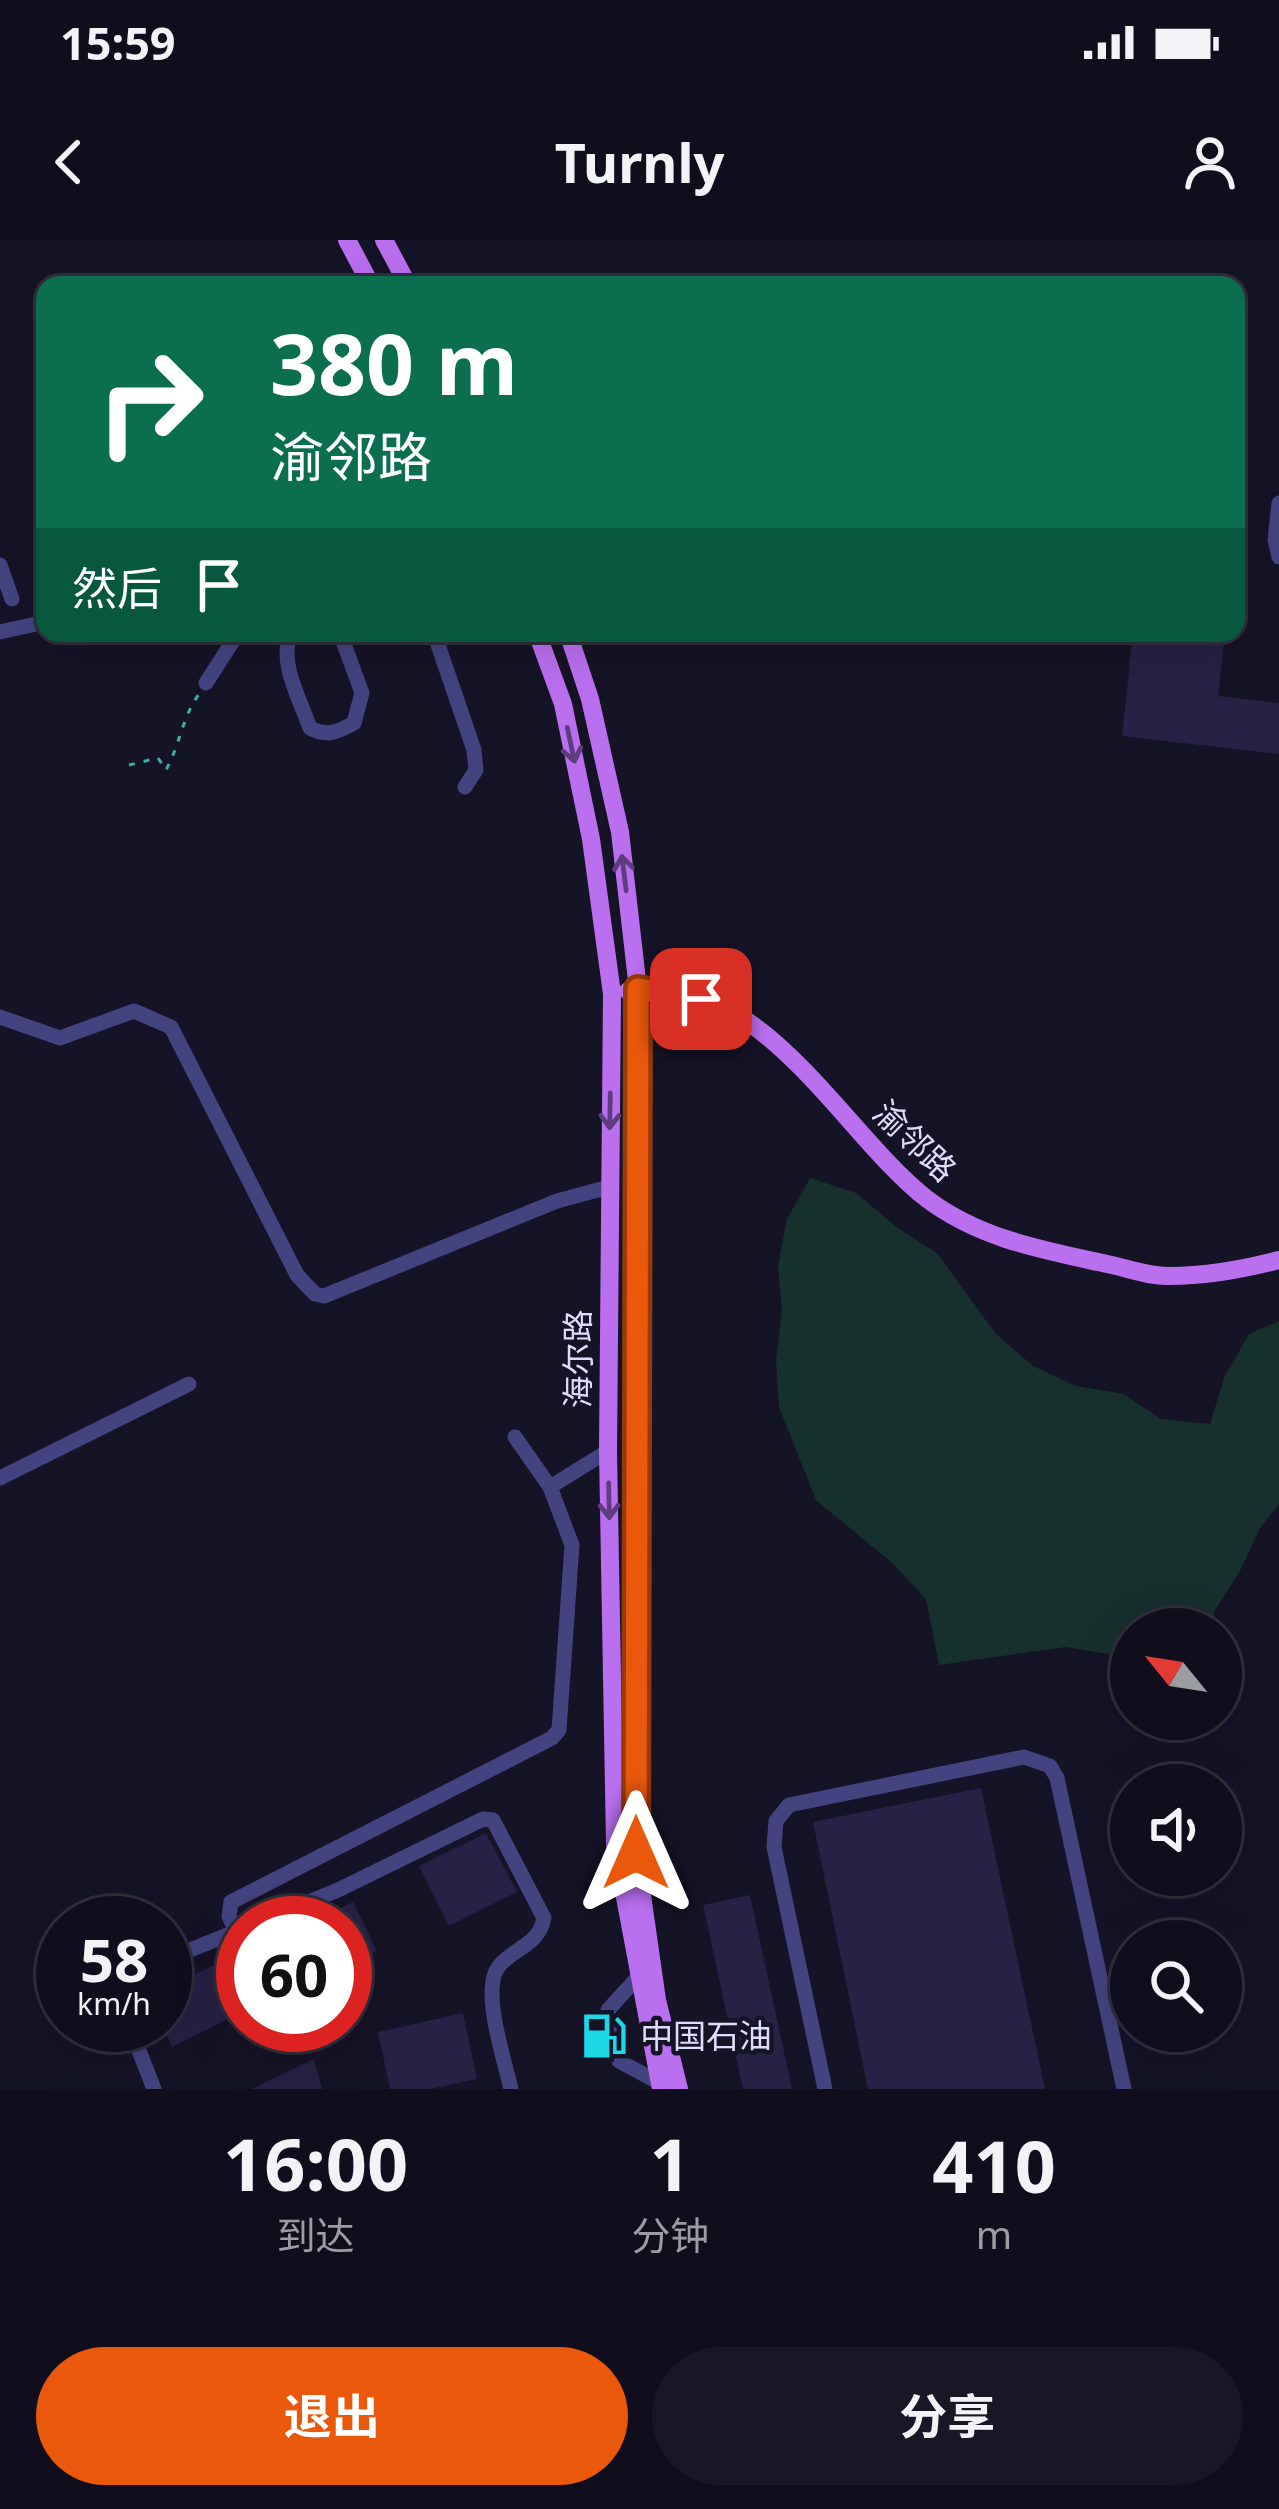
<!DOCTYPE html>
<html lang="zh">
<head>
<meta charset="utf-8">
<style>
	body { margin:0; font-family:"Noto Sans","Noto Sans SC",sans-serif; background:#191725; color:#f1f3f6; height:100vh; display:flex; flex-direction:column; font-size:45px; white-space:nowrap }
	* { box-sizing:border-box; margin:0 }
	p { font-size:39px; color:#9c9ca3 }
	.icon { flex:none; width:66px; height:66px; fill:none; stroke:currentColor; stroke-width:2; stroke-linecap:round; stroke-linejoin:round }
	.map { position:relative; height:1849px; overflow:hidden }
	.details { display:flex; flex-direction:column; background:#100e1c; flex:1 }
	.details>* { flex:none }
	.top-card { position:absolute; left:36px; top:36px; width:1209px; height:366px; border-radius:24px; box-shadow:0 12px 48px #0002,0 0 0 3px #302e3b; background:#0b6e4f; color:#fff; overflow:hidden }
	.needle { width:78px; rotate:300deg }
	.controls { position:absolute; left:1110px; top:1368px; display:grid; gap:24px }
	.controls a { display:grid; place-items:center; width:132px; height:132px; border-radius:50%; background:#100e1c; box-shadow:0 12px 48px #0002,0 0 0 3px #302e3b; font-size:60px }
	.speed { position:absolute; left:36px; top:1656px; display:flex; gap:24px; font-size:60px; font-weight:700; text-align:center }
	.speed>* { display:grid; place-content:center; width:156px; height:156px; border-radius:50%; background:#100e1c; box-shadow:0 12px 48px #0002,0 0 0 3px #302e3b; line-height:1 }
	.speed small { font-size:30px; font-weight:400 }
	.speed .limit { border:18px solid #d22; background:#fff; color:#111 }
	.pin { position:absolute; display:grid; place-items:center; width:102px; height:102px; color:#fff; margin:-51px; border-radius:24px; box-shadow:0 6px 18px #0006 }
	.me { position:absolute; width:132px; margin:-66px; rotate:0deg; stroke-linejoin:round; filter:drop-shadow(0 0 9px #0008) }
	.turn { display:flex; align-items:center; gap:42px; height:252px; padding:0 36px; font-size:54px }
	.turn .icon { width:156px; height:156px; stroke-width:2.5 }
	.turn b { display:block; font-size:84px; line-height:102px }
	.then { display:flex; align-items:center; height:114px; padding:0 36px; background:#0003; gap:24px; font-size:45px }
	.eta { display:flex; justify-content:space-evenly; align-items:center; height:204px; text-align:center }
	.eta b { font-size:72px; font-weight:700; line-height:84px }
	.primary-button { display:flex; gap:24px; margin-top:auto; padding:24px 36px }
	.primary-button a { flex:1; height:138px; border-radius:72px; background:#ea580c; color:#fff; font-size:48px; font-weight:700; line-height:138px; text-align:center }
	.primary-button a+a { background:#191725; color:#f1f3f6 }
	.status { display:flex; justify-content:space-between; align-items:center; height:84px; padding:0 60px; background:#100e1c; direction:ltr }
	.status svg { height:33px; fill:currentColor }
	header { display:flex; justify-content:space-between; align-items:center; height:156px; padding:0 36px; background:#100e1c; font-size:54px; font-weight:700 }
	.map>svg:first-child { display:block }
	.green { fill:#16302e }
	.building { fill:#272145 }
	.lines { fill:none; stroke-linecap:round; stroke-linejoin:round }
	.path { stroke:#3eada2; stroke-width:3; stroke-dasharray:6 9; stroke-linecap:butt }
	.minor { stroke:#434380; stroke-width:15 }
	.major { stroke:#ba6fef; stroke-width:18 }
	.oneway { stroke:#5f3c80 }
	.route-casing { stroke:#983908; stroke-width:30 }
	.route { stroke:#ea580c; stroke-width:21 }
	.labels { text-anchor:middle; stroke-width:9; stroke-linejoin:round; paint-order:stroke }
	.street-label { font-size:33px; fill:#dedcfb; stroke:#151326 }
	.poi-label { font-size:33px; fill:#dedcfb; stroke:#151326; text-anchor:start }
</style>
</head>
<body>
<div class="status"><b>15:59</b><svg viewBox="0 0 49 12"><path d="M0 12V9h3v3zM5 12V6h3v6zM10 12V3h3v9zM15 12V0h3v12zM26 1h20v11H26zM47 4h2v5h-2z"/></svg></div>
<header><svg class="icon" aria-label="back" viewBox="0 0 24 24"><path d="M15 5l-7 7 7 7"/></svg>Turnly<svg class="icon" aria-label="person" viewBox="0 0 24 24"><circle cx="12" cy="8" r="4"/><path d="M4 21q1-7 8-7t8 7"/></svg></header>
<div class="map">
<svg width="1279" height="1849" viewBox="0 0 1279 1849">
	<rect width="100%" height="100%" fill="#151326"/>
	<polygon class="green" points="810,938 856,953 895,986 937,1013 996,1094 1033,1126 1076,1146 1124,1154 1161,1179 1210,1184 1224,1138 1249,1094 1279,1081 1279,1264 1260,1288 1240,1331 1214,1372 1213,1389 1131,1389 1131,1418 1066,1407 939,1425 926,1359 892,1323 816,1260 779,1167 776,1121 782,1072 778,1026 787,979"/>
	<g class="building">
		<polygon points="1133,393 1225,393 1218,456 1279,463 1279,514 1122,496"/>
		<polygon points="981,1548 1045,1849 868,1849 813,1582"/>
		<polygon points="486,1593 517,1652 449,1686 419,1626"/>
		<polygon points="750,1655 792,1849 743,1849 703,1665"/>
		<polygon points="353,1662 377,1711 345,1727 345,1683 310,1683"/>
		<polygon points="216,1724 240,1773 172,1807 165,1791 165,1749"/>
		<polygon points="463,1773 477,1839 430,1849 390,1849 378,1792"/>
		<polygon points="314,1819 322,1849 252,1849"/>
	</g>
	<g class="lines">
		<path class="path" d="M129,525L158,518L166,530C181,502 181,480 199,454"/>
		<g class="minor">
			<polyline points="1279,263 1275,300 1279,317"/>
			<polyline points="0,325 12,359"/>
			<polyline points="0,392 45,382"/>
			<path d="M290,393C279,424 300,459 310,488C327,497 338,492 354,483L362,453L340,393"/>
			<polyline points="434,393 474,510 476,530 465,547"/>
			<polyline points="206,443 238,393"/>
			<polyline points="0,777 60,798 134,771 171,787 297,1035 315,1054 324,1056 557,961 609,947"/>
			<polyline points="0,1238 189,1144"/>
			<polyline points="550,1247 608,1211"/>
			<path d="M257,1683L338,1650L483,1579L493,1580L544,1678C539,1705 515,1707 499,1726C480,1749 505,1821 511,1849"/>
			<polyline points="236,1692 229,1676 231,1662 552,1498 559,1490 572,1305 550,1247 515,1197"/>
			<polyline points="165,1720 240,1690"/>
			<polyline points="638,1737 608,1770 619,1821 660,1843"/>
			<polyline points="129,1785 154,1849"/>
			<polyline points="825,1849 774,1607 776,1581 789,1565 1024,1517 1050,1526 1057,1538 1124,1849"/>
		</g>
		<g class="major">
			<polyline points="347,0 371,45"/>
			<polyline points="384,0 408,45"/>
			<polyline points="537,393 563,464 591,599 612,754 608,1211 615,1604 661,1849"/>
			<polyline points="568,393 590,459 620,592 638,749 636,1613 657,1760 679,1849"/>
			<path d="M628,751C760,728 840,891 927,959C980,999 1043,1010 1107,1024C1127,1028 1150,1037 1170,1036C1206,1036 1244,1029 1279,1020"/>
		</g>
	</g>
	<defs><path id="oneway-shaft" d="M-6 0H5M1.5-3L5.5 0L1.5 3" fill="none" stroke-width="1.6" stroke-linecap="round" stroke-linejoin="round" transform="scale(3)"/></defs>
	<g class="oneway">
		<use href="#oneway-shaft" transform="translate(571 505) rotate(78)"/>
		<use href="#oneway-shaft" transform="translate(624 633) rotate(-97)"/>
		<use href="#oneway-shaft" transform="translate(610 871) rotate(91)"/>
		<use href="#oneway-shaft" transform="translate(609 1261) rotate(89)"/>
	</g>
	<g class="lines">
		<g class="route-casing">
			<polyline id="route" points="636,1613 638,749 701,759"/>
		</g>
		<use href="#route" class="route"/>
	</g>
	<defs>
		<g id="fuel-bare" transform="scale(3.6)"><path d="M-5.5-6h7V0h2V4h1.3V-2.5L3-4.5l.8-.8L6-3V5H2.5V1h-1V6h-7ZM-4.2-4.7v3.2H.2V-4.7Z" fill="#1dd9e6" stroke="#151326" stroke-width="2.5" paint-order="stroke"/></g>
	</defs>
	<g fill-rule="evenodd">
		<use href="#fuel-bare" x="604" y="1796"/>
	</g>
	<g class="labels">
		<g class="street-label">
			<text transform="translate(915 901) rotate(44)" y="12">渝邻路</text>
			<text transform="translate(578 1119) rotate(-90)" y="12">海尔路</text>
		</g>
		<g class="poi-label">
			<text x="640" y="1808">中国石油</text>
		</g>
	</g>
</svg>
<div class="controls">
<a><svg class="needle" viewBox="-14 -14 28 28"><path d="M0-13l5 13h-10z" fill="#e53935"/><path d="M0 13l5-13h-10z" fill="#9c9ca3"/></svg></a>
<a><svg class="icon" aria-label="sound" viewBox="0 0 24 24"><path d="M4 9h4l5-4v14l-5-4H4zM17 9q2 3 0 6"/></svg></a>
<a><svg class="icon" aria-label="search" viewBox="0 0 24 24"><circle cx="10" cy="10" r="6"/><path d="M15 15l6 6"/></svg></a>
</div>
<div class="speed"><div>58<small>km/h</small></div><div class="limit">60</div></div>
<div class="pin" style="left:701px;top:759px;background:#d93025"><svg class="icon" aria-label="arrive" viewBox="0 0 24 24"><path d="M6 21V4h12l-3 4 3 4H6"/></svg></div>
<svg class="me" style="left:636px;top:1613px" viewBox="-20 -20 40 40"><path d="M0-17L14 15 0 8-14 15z" fill="#ea580c" stroke="#fff" stroke-width="4"/></svg>
<div class="top-card">
<div class="turn"><svg class="icon" aria-label="right" viewBox="0 0 24 24"><path d="M7 20v-9h11M14 6l5 5-5 5"/></svg><div><b>380 m</b>渝邻路</div></div>
<div class="then">然后<svg class="icon" aria-label="arrive" viewBox="0 0 24 24"><path d="M6 21V4h12l-3 4 3 4H6"/></svg></div>
</div>
</div>
<section class="details">
<div class="eta">
<div><b>16:00</b><p>到达</p></div>
<div><b>1</b><p>分钟</p></div>
<div><b>410</b><p>m</p></div>
</div>
<div class="primary-button"><a>退出</a><a>分享</a></div>
</section>
</body>
</html>
